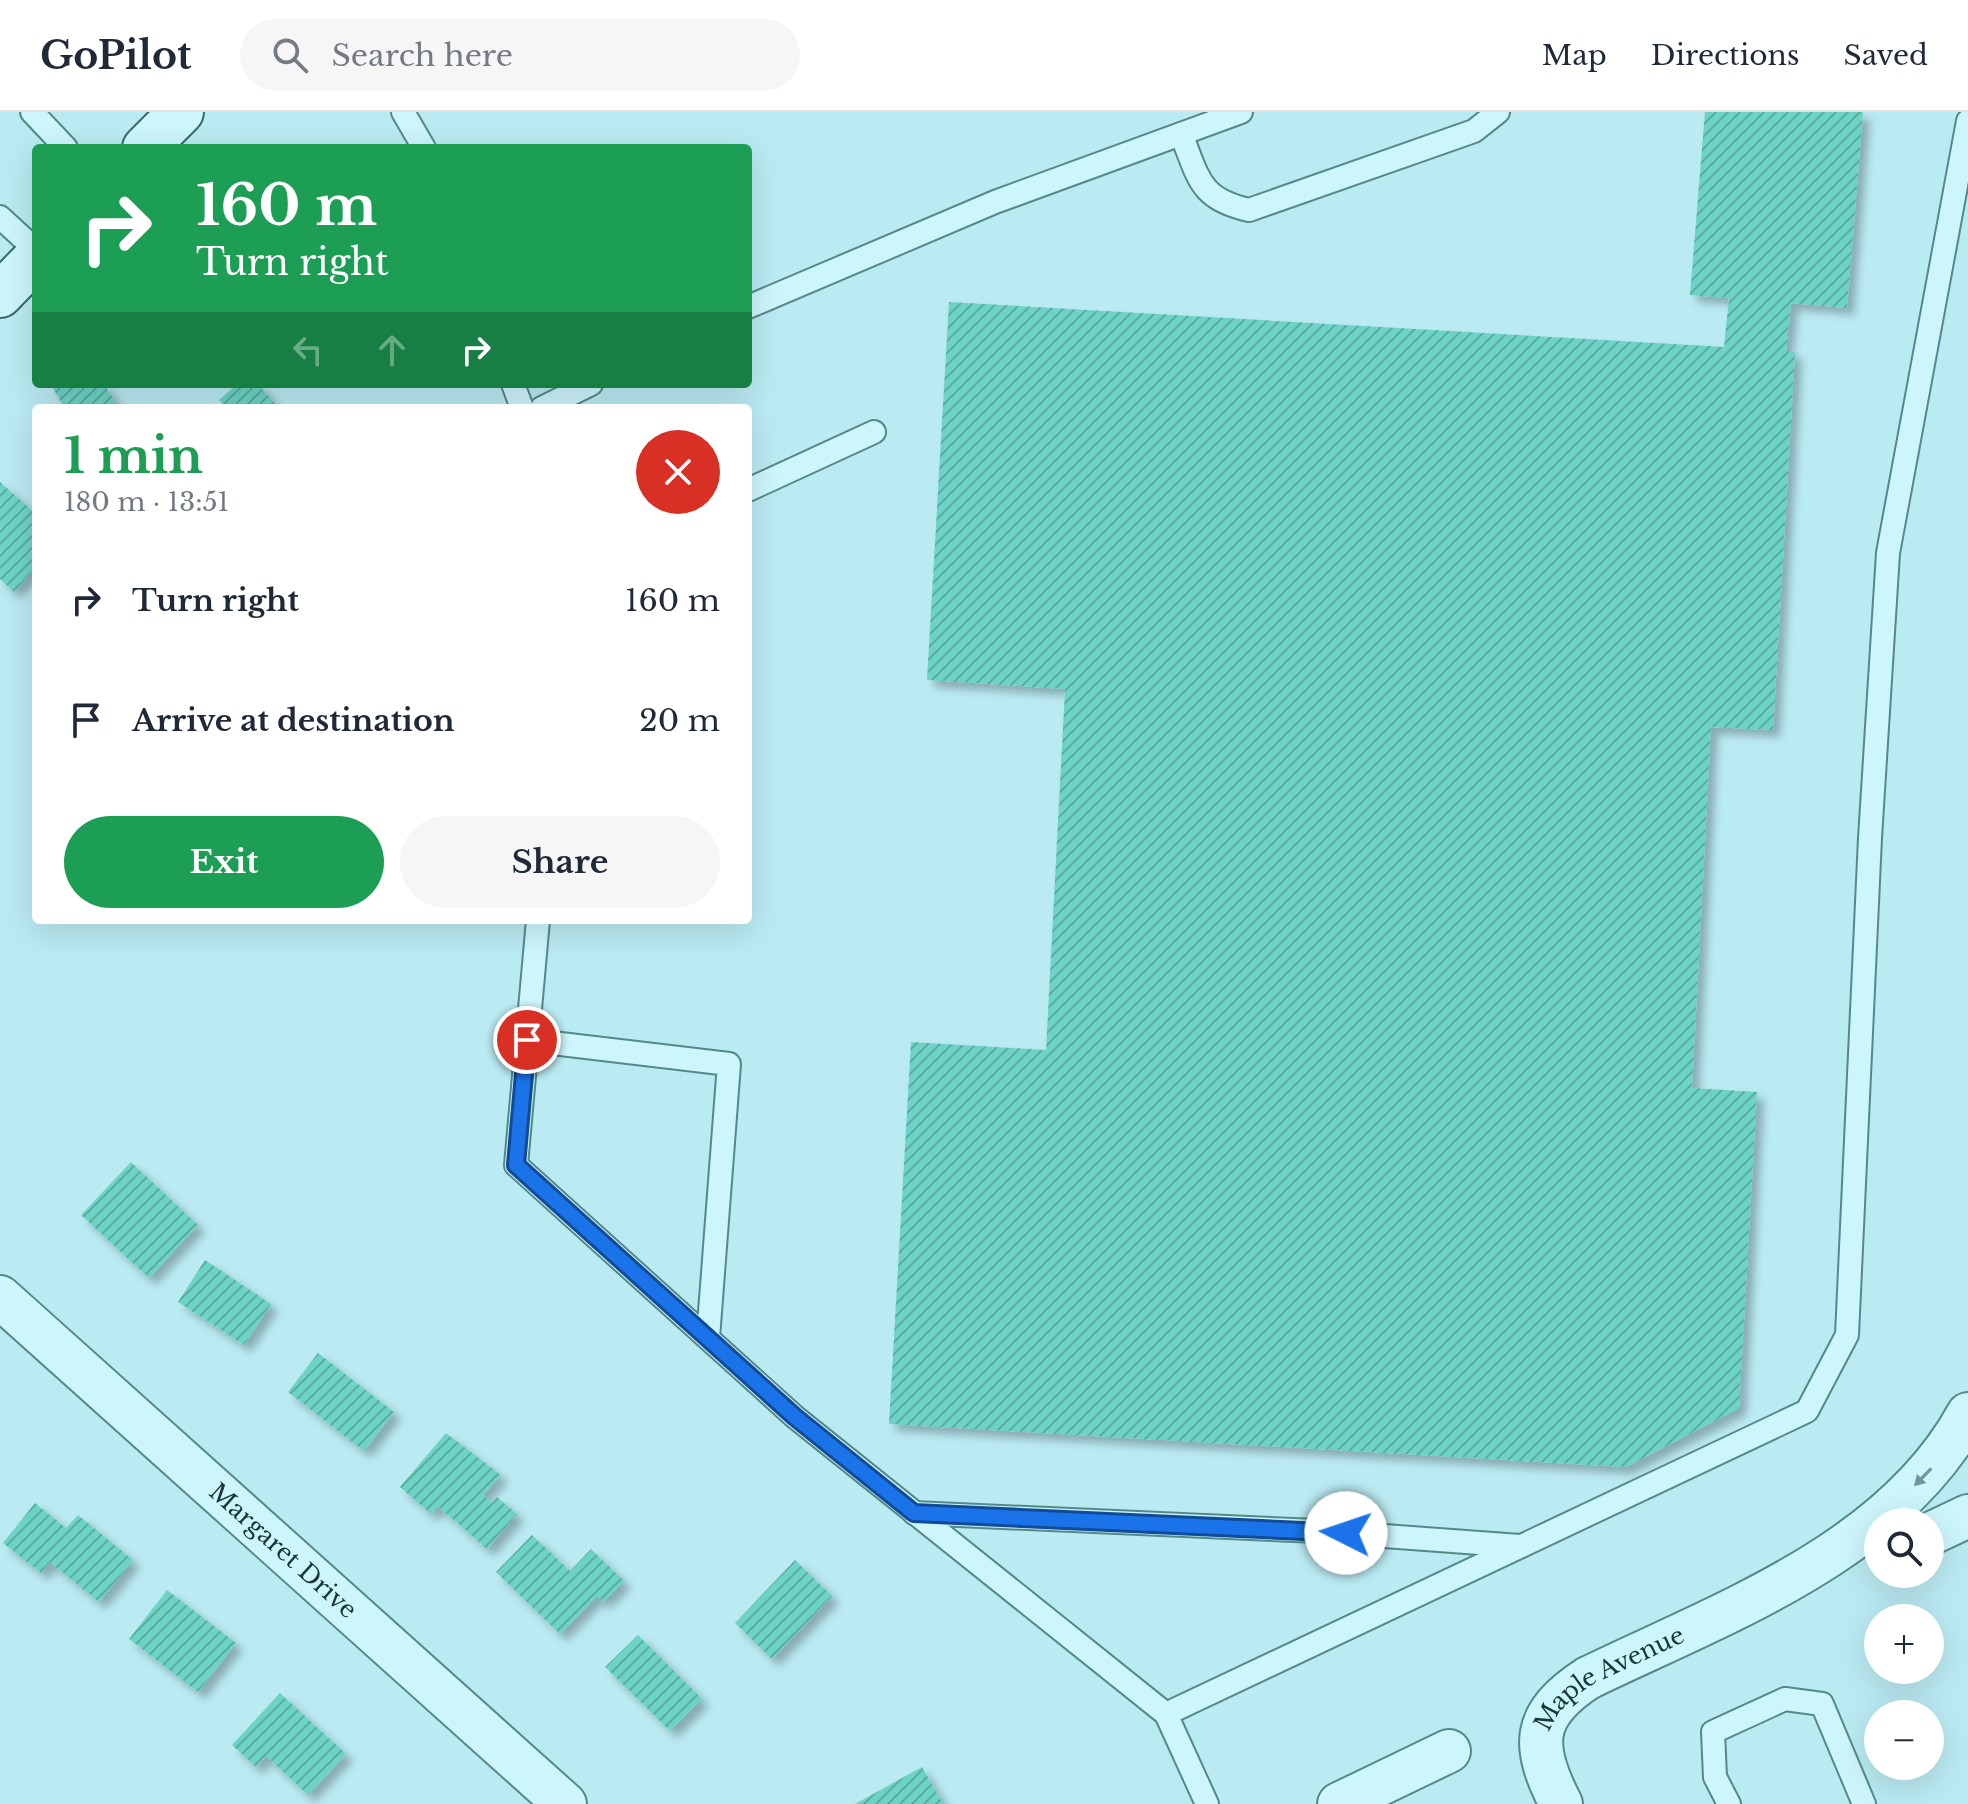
<!DOCTYPE html>
<html lang="en">
<head>
<meta charset="utf-8">
<style>
	body { margin:0; font-family:"Libre Baskerville",serif; background:#f6f6f7; color:#1f2937; height:100vh; display:flex; flex-direction:column; font-size:30px; white-space:nowrap }
	* { box-sizing:border-box; margin:0 }
	p { font-size:26px; color:#747a83 }
	.icon { flex:none; width:44px; height:44px; fill:none; stroke:currentColor; stroke-width:2; stroke-linecap:round; stroke-linejoin:round }
	.map { position:relative; flex:1; overflow:hidden }
	.details { position:absolute; left:32px; top:292px; width:720px; height:520px; display:flex; flex-direction:column; background:#fff; border-radius:8px; box-shadow:0 8px 32px #0002 }
	.details>* { flex:none }
	.banner { position:absolute; left:32px; top:32px; width:720px; height:244px; border-radius:8px; box-shadow:0 8px 32px #0002; background:#1d9e55; color:#fff; overflow:hidden }
	.controls { position:absolute; left:1864px; top:1396px; display:grid; gap:16px }
	.controls a { display:grid; place-items:center; width:80px; height:80px; border-radius:50%; background:#fff; box-shadow:0 8px 32px #0002; font-size:40px }
	.pin { position:absolute; display:grid; place-items:center; width:68px; height:68px; color:#fff; margin:-34px; border:4px solid #fff; border-radius:50%; box-shadow:0 2px 8px #0007 }
	.me { position:absolute; width:88px; margin:-44px; rotate:274deg; stroke-linejoin:round; filter:drop-shadow(0 0 6px #0008) }
	.turn { display:flex; align-items:center; gap:28px; height:168px; padding:0 32px; font-size:36px }
	.turn .icon { width:104px; height:104px; stroke-width:2.5 }
	.turn b { display:block; font-size:56px; line-height:68px }
	.lanes { display:flex; align-items:center; height:76px; padding:0 32px; background:#0003; justify-content:center; gap:40px; direction:ltr }
	.lanes .off { opacity:.35 }
	.round { display:grid; place-items:center; flex:none; width:84px; height:84px; border-radius:42px; background:#f6f6f7 }
	.head { display:flex; align-items:center; justify-content:space-between; height:136px; padding:0 32px }
	h1 { font-size:48px; font-weight:700; line-height:60px; color:#1e9e55 }
	.action { display:flex; gap:16px; margin-top:auto; padding:16px 32px }
	.action a { flex:1; height:92px; border-radius:48px; background:#1d9e55; color:#fff; font-size:32px; font-weight:700; line-height:92px; text-align:center }
	.action a+a { background:#f6f6f7; color:#1f2937 }
	ul { padding:0; list-style:none }
	li { display:flex; align-items:center; gap:24px; height:120px; padding:0 32px }
	li div { flex:1 }
	li b { display:block; font-size:30px }
	li em { font-style:normal }
	header { display:flex; align-items:center; gap:48px; box-sizing:border-box; height:112px; padding:0 40px; background:#fff; border-bottom:2px solid #e0e1e3 }
	header strong { font-size:38px }
	nav { display:flex; gap:44px; margin-inline-start:auto; font-size:28px }
	.search { width:560px; height:72px; background:#f6f6f7; display:flex; align-items:center; gap:20px; box-sizing:border-box; padding:0 28px; border-radius:44px; color:#747a83; font-size:30px }
	.map>svg:first-child { display:block }
	.building { fill:url(#building-hatch); filter:url(#shadow) }
	.lines { fill:none; stroke-linecap:round; stroke-linejoin:round }
	.lane-casing { stroke:#538a88; stroke-width:26 }
	.street-casing { stroke:#538a88; stroke-width:46 }
	.secondary-casing { stroke:#366b68; stroke-width:48 }
	.lane { stroke:#cdf5fc; stroke-width:22 }
	.street { stroke:#cdf5fc; stroke-width:42 }
	.secondary { stroke:#cdf5fc; stroke-width:44 }
	.oneway { fill:#739698 }
	.route-casing { stroke:#114b97; stroke-width:20 }
	.route { stroke:#1a73e8; stroke-width:14 }
	.labels { text-anchor:middle; stroke-width:6; stroke-linejoin:round; paint-order:stroke }
	.street-label { font-size:24px; fill:#193735; stroke:#caf1f9 }
</style>
</head>
<body>
<header>
<strong>GoPilot</strong>
<div class="search"><svg class="icon" aria-label="search" viewBox="0 0 24 24"><circle cx="10" cy="10" r="6"/><path d="M15 15l6 6"/></svg>Search here</div>
<nav><a>Map</a><a>Directions</a><a>Saved</a></nav>
</header>
<div class="map">
<svg width="1968" height="1692" viewBox="0 0 1968 1692">
	<defs>
		<pattern id="building-hatch" width="6" height="6" patternUnits="userSpaceOnUse" patternTransform="scale(2)"><rect width="6" height="6" fill="#6cd4c5"/><path d="M-1 1l2-2M0 6l6-6M5 7l2-2" fill="none" stroke="#58ada1"/></pattern>
		<filter id="shadow"><feDropShadow dx="7" dy="7" stdDeviation="4" flood-color="#0004"/></filter>
	</defs>
	<rect width="100%" height="100%" fill="#baeaf2"/>
	<g class="building">
		<polygon points="1705,0 1863,0 1847,196 1791,191 1786,239 1795,240 1773,618 1711,615 1692,976 1757,980 1739,1296 1626,1355 889,1312 911,930 1046,938 1065,577 927,568 949,190 1724,235 1729,186 1690,183"/>
		<polygon points="50,272 104,272 119,296 65,296"/>
		<polygon points="237,272 258,272 279,296 226,296 219,288"/>
		<polygon points="0,370 36,402 36,455 14,480 0,467"/>
		<polygon points="131,1050 198,1113 149,1166 81,1103"/>
		<polygon points="205,1148 271,1192 244,1233 178,1190"/>
		<polygon points="318,1241 394,1300 364,1339 288,1280"/>
		<polygon points="446,1321 501,1363 483,1383 492,1391 497,1385 517,1402 487,1437 438,1394 431,1402 400,1375"/>
		<polygon points="35,1391 66,1416 78,1403 133,1448 99,1490 50,1450 41,1461 3,1431"/>
		<polygon points="532,1423 570,1459 591,1437 624,1469 603,1490 597,1484 560,1522 496,1460"/>
		<polygon points="795,1448 832,1484 772,1547 735,1511"/>
		<polygon points="167,1478 236,1531 198,1580 129,1527"/>
		<polygon points="638,1523 702,1587 670,1619 605,1555"/>
		<polygon points="280,1581 346,1642 308,1683 266,1644 256,1655 232,1633"/>
		<polygon points="922,1655 943,1692 855,1692"/>
	</g>
	<g class="lines">
		<g class="lane-casing">
			<g id="lane">
				<polyline points="32,0 66,36"/>
				<polyline points="403,0 424,36"/>
				<path d="M1181,22C1199,66 1199,87 1249,98L1474,19L1498,0"/>
				<polyline points="0,105 36,138"/>
				<polyline points="748,195 995,90 1241,0"/>
				<polyline points="513,272 522,296"/>
				<polyline points="542,296 591,272"/>
				<polyline points="748,378 874,320"/>
				<polyline points="538,808 516,1053 795,1305 1166,1602"/>
				<polyline points="527,928 729,952 708,1226"/>
				<polyline points="914,1401 1317,1419 1520,1434"/>
				<polyline points="1207,1692 1166,1602 1807,1299 1847,1223 1870,726 1888,441 1968,9"/>
				<polyline points="1729,1692 1715,1665 1713,1620 1785,1587 1822,1592 1864,1692"/>
			</g>
		</g>
		<g class="street-casing">
			<g id="street">
				<path id="s1" d="M0,1185L565,1692"/>
				<polyline points="1930,1422 1968,1404"/>
				<polyline points="1339,1692 1449,1639"/>
				<path id="s2" d="M1561,1692C1531,1634 1531,1603 1588,1566C1722,1501 1892,1441 1968,1302"/>
			</g>
		</g>
		<g class="secondary-casing">
			<g id="secondary">
				<polyline points="145,36 181,0"/>
				<polyline points="0,183 36,146"/>
			</g>
		</g>
		<use href="#lane" class="lane"/>
		<use href="#street" class="street"/>
		<use href="#secondary" class="secondary"/>
	</g>
	<defs><path id="oneway-solid" d="M-6-.8H1V-3.2L6.5 0L1 3.2V.8H-6Z" transform="scale(2)"/></defs>
	<use class="oneway" href="#oneway-solid" transform="translate(1923 1365) rotate(134)"/>
	<g class="lines">
		<g class="route-casing">
			<polyline id="route" points="527,928 516,1053 795,1305 914,1401 1346,1421"/>
		</g>
		<use href="#route" class="route"/>
	</g>
	<g class="labels">
		<g class="street-label">
			<text dy="8" stroke="none"><textPath href="#s1" startOffset="380">Margaret Drive</textPath></text>
			<text dy="8" stroke="none"><textPath href="#s2" startOffset="166">Maple Avenue</textPath></text>
		</g>
	</g>
</svg>
<div class="controls">
<a><svg class="icon" aria-label="search" viewBox="0 0 24 24"><circle cx="10" cy="10" r="6"/><path d="M15 15l6 6"/></svg></a>
<a>+</a>
<a>−</a>
</div>
<div class="pin" style="left:527px;top:928px;background:#d93025"><svg class="icon" aria-label="arrive" viewBox="0 0 24 24"><path d="M6 21V4h12l-3 4 3 4H6"/></svg></div>
<svg class="me" style="left:1346px;top:1421px" viewBox="-20 -20 40 40"><circle r="19" fill="#fff"/><path d="M0-13L10 11 0 6-10 11z" fill="#1a73e8"/></svg>
<div class="banner">
<div class="turn"><svg class="icon" aria-label="right" viewBox="0 0 24 24"><path d="M7 20v-9h11M14 6l5 5-5 5"/></svg><div><b>160 m</b>Turn right</div></div>
<div class="lanes"><svg class="icon off" aria-label="left" viewBox="0 0 24 24"><path d="M17 20v-9H6M10 6l-5 5 5 5"/></svg><svg class="icon off" aria-label="ahead" viewBox="0 0 24 24"><path d="M12 20V5M6 11l6-6 6 6"/></svg><svg class="icon" aria-label="right" viewBox="0 0 24 24"><path d="M7 20v-9h11M14 6l5 5-5 5"/></svg></div>
</div>
<section class="details">
<div class="head"><div><h1>1 min</h1><p>180 m · 13:51</p></div><a class="round" style="background:#d93025;color:#fff"><svg class="icon" aria-label="close" viewBox="0 0 24 24"><path d="M6 6l12 12M18 6L6 18"/></svg></a></div>
<ul>
<li><svg class="icon" aria-label="right" viewBox="0 0 24 24"><path d="M7 20v-9h11M14 6l5 5-5 5"/></svg><div><b>Turn right</b></div><em>160 m</em></li>
<li><svg class="icon" aria-label="arrive" viewBox="0 0 24 24"><path d="M6 21V4h12l-3 4 3 4H6"/></svg><div><b>Arrive at destination</b></div><em>20 m</em></li>
</ul>
<div class="action"><a>Exit</a><a>Share</a></div>
</section>
</div>
</body>
</html>
